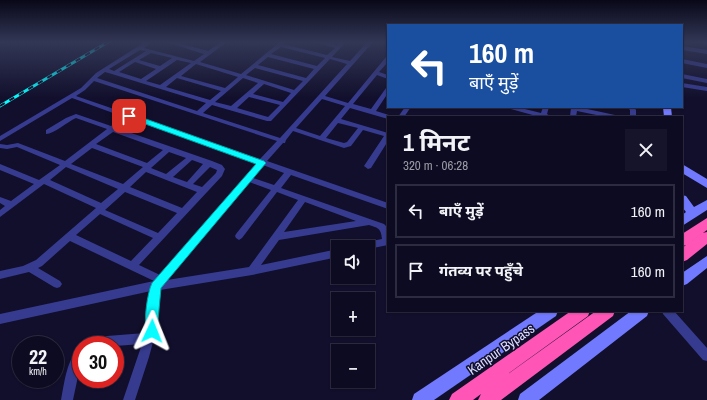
<!DOCTYPE html>
<html lang="hi">
<head>
<meta charset="utf-8">
<style>
	body { margin:0; font-family:"Archivo Narrow","Noto Sans Devanagari",sans-serif; background:#16142a; color:#f1f3f6; height:100vh; display:flex; flex-direction:column; font-size:15px; white-space:nowrap }
	* { box-sizing:border-box; margin:0 }
	p { font-size:13px; color:#9a9ba5 }
	.icon { flex:none; width:22px; height:22px; fill:none; stroke:currentColor; stroke-width:2; stroke-linecap:round; stroke-linejoin:round }
	.map { position:relative; flex:1; overflow:hidden }
	.sheet { position:absolute; left:387px; top:116px; width:296px; height:196px; display:flex; flex-direction:column; background:#0d0b21; border-radius:0px; box-shadow:0 1px 3px #0004,0 0 0 1px #2d2b3f }
	.sheet>* { flex:none }
	.top-card { position:absolute; left:387px; top:24px; width:296px; height:84px; border-radius:0px; box-shadow:0 1px 3px #0004,0 0 0 1px #2d2b3f; background:#1a4fa0; color:#fff; overflow:hidden }
	.fabs { position:absolute; left:331px; top:240px; display:grid; gap:8px }
	.fabs a { display:grid; place-items:center; width:44px; height:44px; border-radius:0px; background:#0d0b21; box-shadow:0 1px 3px #0004,0 0 0 1px #2d2b3f; font-size:20px }
	.speed { position:absolute; left:12px; top:336px; display:flex; gap:8px; font-size:20px; font-weight:700; text-align:center }
	.speed>* { display:grid; place-content:center; width:52px; height:52px; border-radius:50%; background:#0d0b21; box-shadow:0 1px 3px #0004,0 0 0 1px #2d2b3f; line-height:1 }
	.speed small { font-size:10px; font-weight:400 }
	.speed .limit { border:6px solid #d22; background:#fff; color:#111 }
	.pin { position:absolute; display:grid; place-items:center; width:34px; height:34px; color:#fff; margin:-17px; border-radius:8px; box-shadow:0 2px 6px #0006 }
	.me { position:absolute; width:44px; margin:-22px; rotate:2deg; stroke-linejoin:round; filter:drop-shadow(0 0 3px #0008) }
	.turn { display:flex; align-items:center; gap:14px; height:84px; padding:0 16px; font-size:18px }
	.turn .icon { width:52px; height:52px; stroke-width:2.5 }
	.turn b { display:block; font-size:28px; line-height:34px }
	.round { display:grid; place-items:center; flex:none; width:42px; height:42px; border-radius:0px; background:#16142a }
	.summary { display:flex; align-items:center; justify-content:space-between; height:68px; padding:0 16px }
	h1 { font-size:24px; font-weight:700; line-height:30px }
	ul { padding:0; list-style:none }
	li { display:flex; align-items:center; gap:12px; height:54px; margin:0 8px 6px; padding:0 8px; border:2px solid #2d2b3f; border-radius:0px }
	li div { flex:1 }
	li b { display:block; font-size:15px }
	li em { font-style:normal }
	.map>svg:first-child { display:block }
	.lines { fill:none; stroke-linecap:round; stroke-linejoin:round }
	.street { fill:#363b8f; fill-rule:evenodd }
	.secondary { fill:#717aff; fill-rule:evenodd }
	.highway { fill:#ff55b6; fill-rule:evenodd }
	.rail-casing { stroke:#06fcff; stroke-width:3 }
	.rail { stroke:#110f2c; stroke-width:2; stroke-dasharray:5.5; stroke-linecap:butt }
	.route { fill:#06fcff; stroke:#04a4a6 }
	.labels { text-anchor:middle; stroke-width:3; stroke-linejoin:round; paint-order:stroke }
	.near-street-label { font-size:14px; fill:#dbdaff; stroke:#110f2c }
</style>
</head>
<body>
<div class="map">
<svg width="707" height="400" viewBox="0 0 707 400">
	<rect width="100%" height="100%" fill="#110f2c"/>
	<g class="lines">
		<g class="street">
			<polygon points="0,42 4,42 1,44"/>
			<path d="M145,42H152L144,48L194,61L204,54L166,42H175L208,51L221,42H227L200,62L241,74L280,42H286L283,44L327,55L335,48L315,42H324L337,45L340,42H346L332,57L350,61L367,42H373L325,96L348,103L386,57L388,56V62L379,72L388,75V79L377,75L353,104L371,109L386,88L388,87V93L376,111L392,116L393,117H388V119L350,108L341,119L388,133V141L371,168L368,169L364,166L384,136L363,130L351,146L344,148L293,131L286,140L285,143H283L267,161L388,203V209L291,175L281,188L384,224L388,228V245L368,249V247H357L358,244L361,243L382,239C381,228 378,228 369,225L279,240L261,265L338,249V257L252,275L160,290L156,331L149,357L135,400H123L142,344L115,346L89,345L90,341L107,336L145,333L151,291L0,324V314L154,281L70,241L42,266L38,268L60,281L62,284L60,287L57,288L54,287L29,272L0,279V271L23,266L36,260L96,208L44,184L0,217V210L5,206L0,203V197L11,201L34,184L0,170V164L39,180L60,165L17,147L7,149L0,148V144L7,145L18,143L65,161L107,129L76,118C67,122 54,134 46,134V130L66,118L76,114L111,126L124,117L72,98L0,141V136L81,88L96,73ZM281,47L325,58L317,66L271,54ZM140,50L146,51L114,71L109,69ZM151,53L172,58L160,66L139,60ZM268,57L314,69L306,78L258,65ZM330,59L347,64L280,138L203,113L212,105L267,121H271ZM177,60L191,63L160,85L146,81ZM135,62L156,69L141,79L119,72ZM196,64L238,77L225,88L181,76ZM255,68L303,81L294,90L246,75ZM105,72L112,74L206,103L197,111L97,78ZM177,78L221,91L210,100L166,87ZM243,78L258,83L231,106L215,102ZM94,81L277,141L260,159L76,96L85,90ZM264,84L291,93L283,102L253,94ZM249,97L280,105L268,117L237,108ZM322,99L345,106L320,136L296,128ZM130,119L257,163L160,275L139,265L222,176L225,169L222,165L212,161L117,128ZM338,123L358,128L347,142L344,143L326,138ZM113,132L163,150L147,163L96,144ZM92,148L143,167L123,184L71,164ZM169,152L186,158L166,174L151,168ZM192,160L203,164L187,182L173,177ZM263,165L284,173L274,185L253,178ZM66,167L118,189L101,203L50,180ZM210,167L217,170L216,173L202,187L193,184ZM146,172L197,192L182,208L130,187ZM249,182L271,190L236,234L235,236L236,238L239,240L242,238L277,192L298,200L249,267L167,280ZM125,192L177,213L158,233L105,210ZM305,202L356,221L284,232ZM100,214L153,238L131,261L76,235Z"/>
			<polygon points="701,42 707,42 707,45"/>
			<polygon points="682,46 707,50 707,54 682,50"/>
			<polygon points="682,59 707,64 707,68 682,63"/>
			<polygon points="682,74 707,79 707,83 682,78"/>
			<polygon points="682,83 707,87 707,91 682,87"/>
			<polygon points="405,107 411,107 404,117 398,117"/>
			<polygon points="506,107 517,107 541,113 543,107 549,107 547,114 552,117 540,117 507,108"/>
			<polygon points="571,107 578,107 615,115 618,117 606,117 577,111 576,117 570,117"/>
			<polygon points="627,107 634,107 636,110 636,117 630,117 630,110"/>
			<polygon points="662,311 674,311 707,348 707,361 703,360 663,314"/>
			<path d="M81,349V362L73,400H61C64,386 67,354 81,349Z"/>
		</g>
		<g class="secondary">
			<polygon points="663,107 671,107 672,117 664,117"/>
			<polygon points="682,164 707,179 707,188 682,173"/>
			<polygon points="682,195 686,196 694,207 707,200 707,210 682,226 682,215 686,212 682,207"/>
			<polygon points="707,256 707,268 687,284 682,286 682,273"/>
			<polygon points="539,311 558,311 556,316 434,400 412,400 414,394"/>
			<polygon points="631,311 649,311 647,316 539,400 518,400 520,394"/>
		</g>
		<g class="highway">
			<polygon points="707,218 707,230 687,245 682,246 682,234"/>
			<polygon points="707,232 707,244 687,260 682,262 682,248 702,233"/>
			<polygon points="571,311 590,311 588,316 487,389 596,311 615,311 613,316 501,400 478,400 481,394 473,400 449,400 452,394"/>
		</g>
		<g class="rail-casing">
			<polyline id="rail" points="0,106 108,42"/>
		</g>
		<use href="#rail" class="rail"/>
	</g>
	<linearGradient id="sky" x2="0" y2="1"><stop stop-color="#090818"/><stop offset="0.43" stop-color="#323756"/><stop offset="1" stop-color="#323756" stop-opacity="0"/></linearGradient>
	<rect width="707" height="98" fill="url(#sky)"/>
	<path class="route" d="M129,113L264,161L266,163L161,288L157,331L156,335L152,337L147,335C143,325 147,293 152,283L256,164L126,117V114Z"/>
	<g class="labels">
		<g class="near-street-label">
			<text transform="translate(501 349) rotate(-35)" y="5">Kanpur Bypass</text>
		</g>
	</g>
</svg>
<div class="fabs">
<a><svg class="icon" aria-label="sound" viewBox="0 0 24 24"><path d="M4 9h4l5-4v14l-5-4H4zM17 9q2 3 0 6"/></svg></a>
<a>+</a>
<a>−</a>
</div>
<div class="speed"><div>22<small>km/h</small></div><div class="limit">30</div></div>
<div class="pin" style="left:129px;top:116px;background:#d93025"><svg class="icon" aria-label="arrive" viewBox="0 0 24 24"><path d="M6 21V4h12l-3 4 3 4H6"/></svg></div>
<svg class="me" style="left:152px;top:331px" viewBox="-20 -20 40 40"><path d="M0-17L14 15 0 8-14 15z" fill="#06fcff" stroke="#fff" stroke-width="4"/></svg>
<div class="top-card">
<div class="turn"><svg class="icon" aria-label="left" viewBox="0 0 24 24"><path d="M17 20v-9H6M10 6l-5 5 5 5"/></svg><div><b>160 m</b>बाएँ मुड़ें</div></div>
</div>
<section class="sheet">
<div class="summary"><div><h1>1 मिनट</h1><p>320 m · 06:28</p></div><a class="round"><svg class="icon" aria-label="close" viewBox="0 0 24 24"><path d="M6 6l12 12M18 6L6 18"/></svg></a></div>
<ul>
<li><svg class="icon" aria-label="left" viewBox="0 0 24 24"><path d="M17 20v-9H6M10 6l-5 5 5 5"/></svg><div><b>बाएँ मुड़ें</b></div><em>160 m</em></li>
<li><svg class="icon" aria-label="arrive" viewBox="0 0 24 24"><path d="M6 21V4h12l-3 4 3 4H6"/></svg><div><b>गंतव्य पर पहुँचे</b></div><em>160 m</em></li>
</ul>
</section>
</div>
</body>
</html>
